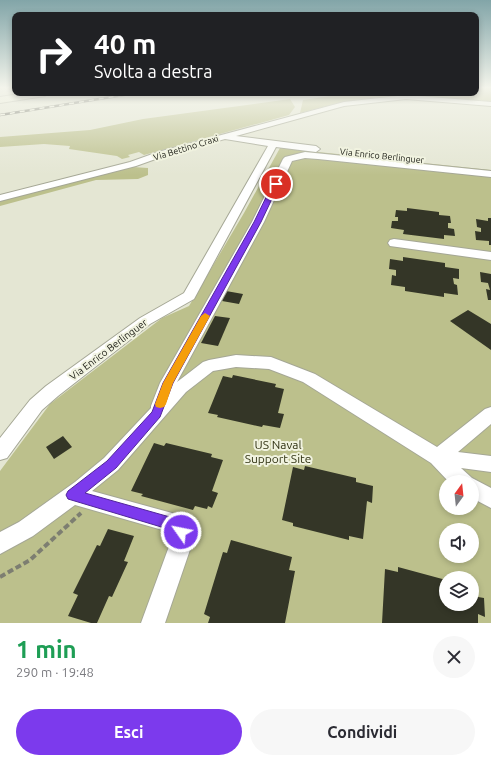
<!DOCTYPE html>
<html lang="it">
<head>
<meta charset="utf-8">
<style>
	body { margin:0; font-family:Ubuntu,sans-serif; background:#f7f7f7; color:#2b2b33; height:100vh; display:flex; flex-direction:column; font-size:15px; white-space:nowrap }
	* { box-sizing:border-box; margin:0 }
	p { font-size:13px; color:#7c7c81 }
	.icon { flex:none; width:22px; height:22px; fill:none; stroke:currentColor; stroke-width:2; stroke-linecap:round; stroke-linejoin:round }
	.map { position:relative; height:623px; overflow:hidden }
	.drawer { display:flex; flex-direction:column; background:#fff; flex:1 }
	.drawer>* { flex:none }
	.guide { position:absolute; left:12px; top:12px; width:467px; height:84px; border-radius:8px; box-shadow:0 2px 6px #0003; background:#202124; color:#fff; overflow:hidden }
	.needle { width:26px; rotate:15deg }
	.buttons { position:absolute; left:439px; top:475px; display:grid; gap:8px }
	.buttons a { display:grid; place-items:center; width:40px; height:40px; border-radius:50%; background:#fff; box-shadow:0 2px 6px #0003; font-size:20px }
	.pin { position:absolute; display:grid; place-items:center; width:34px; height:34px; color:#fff; margin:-17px; border:2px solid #fff; border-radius:50%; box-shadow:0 1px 4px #0007 }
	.me { position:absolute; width:44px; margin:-22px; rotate:303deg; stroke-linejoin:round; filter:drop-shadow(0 0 3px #0008) }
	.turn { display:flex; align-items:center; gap:14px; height:84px; padding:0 16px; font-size:18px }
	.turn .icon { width:52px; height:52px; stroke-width:2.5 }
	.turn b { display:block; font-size:28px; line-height:34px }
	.round { display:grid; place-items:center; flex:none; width:42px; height:42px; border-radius:21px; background:#f7f7f7 }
	.overview { display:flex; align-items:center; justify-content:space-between; height:68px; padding:0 16px }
	h1 { font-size:24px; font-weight:700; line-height:30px; color:#1e9e55 }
	.action { display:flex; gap:8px; margin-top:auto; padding:8px 16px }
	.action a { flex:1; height:46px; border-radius:24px; background:#7c3aed; color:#fff; font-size:16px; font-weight:700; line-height:46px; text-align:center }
	.action a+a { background:#f7f7f7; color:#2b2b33 }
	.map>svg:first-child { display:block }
	.green { fill:#bcc08c; fill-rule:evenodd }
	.building { fill:#343627 }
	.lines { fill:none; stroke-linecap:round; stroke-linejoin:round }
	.street-casing { stroke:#a5a795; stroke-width:2 }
	.secondary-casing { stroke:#a5a795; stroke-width:2 }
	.path { stroke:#7d7e71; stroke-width:4; stroke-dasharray:6 3; stroke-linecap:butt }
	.street { fill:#fff; fill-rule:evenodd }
	.secondary { fill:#eef0d9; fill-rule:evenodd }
	.rail-casing { stroke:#606156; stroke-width:2.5 }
	.rail { stroke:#f1f3e0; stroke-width:1.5; stroke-dasharray:5; stroke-linecap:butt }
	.route { fill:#7c3aed; stroke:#51269a }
	.slow { fill:#f59e0b }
	.labels { text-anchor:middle; stroke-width:4; stroke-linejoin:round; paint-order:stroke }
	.far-street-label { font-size:9px; fill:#191a13; stroke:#f1f3e0 }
	.street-label { font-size:10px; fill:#191a13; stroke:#f1f3e0 }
	.near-park-label { font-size:12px; fill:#303212; stroke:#f1f3e0 }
</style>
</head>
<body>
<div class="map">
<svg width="491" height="623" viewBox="0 0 491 623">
	<rect width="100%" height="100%" fill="#e4e6d3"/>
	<g class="green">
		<polygon points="476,88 491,88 491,102 402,94 342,102 300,113 303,100 351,93 476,93"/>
		<polygon points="290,99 295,107 289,115 144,155 139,152 128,155 130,157 122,159 117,156 69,149 70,146 44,144 0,147 0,137 90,130 143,119"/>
		<path d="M280,148L491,170V623H0V471L50,404L162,318L189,306L244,213ZM446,482H472V508H446ZM446,530H472V556H446ZM446,578H472V604H446Z"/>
		<polygon points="133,167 148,168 148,175 138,179 96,180 0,206 0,201 117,169"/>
	</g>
	<g class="building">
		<polygon points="407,208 439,212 439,215 450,216 451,223 448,223 448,228 454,229 455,236 444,235 444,239 403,234 404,230 391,228 392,221 398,221 398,217 395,217 396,210 407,211"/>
		<polygon points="488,218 491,218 491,245 489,245 489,241 476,240 475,231 481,232 481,228 477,227 476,219 488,221"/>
		<polygon points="403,257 445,263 445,267 459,269 459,279 453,278 454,284 457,285 458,295 444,293 444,297 405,291 405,287 391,285 392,275 396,276 396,270 389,269 390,259 403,261"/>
		<polygon points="480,272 491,274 491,300 488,300 486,289 490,290 488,283 481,282"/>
		<polygon points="226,291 243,294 239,304 222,301"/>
		<polygon points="468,310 491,324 491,350 450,321"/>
		<polygon points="215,316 230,318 218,346 201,343"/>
		<polygon points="233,375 276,384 275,387 284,389 278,413 284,414 280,428 263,425 262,427 217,417 218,415 208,413 223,376 232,378"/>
		<polygon points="63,436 72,447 54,459 46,447"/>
		<polygon points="154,443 164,446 166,443 212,454 211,457 223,460 212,491 218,493 212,508 208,506 207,509 195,506 193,510 141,496 143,494 131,491"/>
		<polygon points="305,466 356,478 356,482 373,486 372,503 367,501 363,539 349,536 349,540 293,526 293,523 282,520 293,467 304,470"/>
		<polygon points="108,529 134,536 124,561 128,562 112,597 109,596 97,623 91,623 68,616 78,595 73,593 97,545 100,546"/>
		<polygon points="231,540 292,557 289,570 295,571 285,623 208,623 210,617 204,614 223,552 227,553"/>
		<polygon points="398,567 446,580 446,604 472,604 472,591 478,593 478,597 484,598 485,617 478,614 478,623 382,623 385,569 398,572"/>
	</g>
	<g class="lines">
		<g class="street-casing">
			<g id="street">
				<polygon points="406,95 491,102 491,106 406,99 344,106 236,136 316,146 320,149 316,152 276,147 194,299 150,324 58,396 42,410 7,458 0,460 0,438 30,400 46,386 140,318 184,293 268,146 225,139 164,156 136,166 0,201 0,195 130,162 158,152 344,102"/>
				<polygon points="305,152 491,171 491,177 318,159 305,158 292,161 264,222 177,382 203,362 209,360 236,355 271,357 315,374 437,447 485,409 491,407 491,424 458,452 491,456 491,472 461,468 472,478 491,488 491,508 472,498 472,482 449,482 431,463 303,382 269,369 236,367 213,371 186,392 118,470 92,491 172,513 179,516 188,525 193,541 165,623 141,623 171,541 171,537 166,531 75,505 33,536 0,554 0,532 19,522 75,482 104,458 151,408 151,406 160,383 252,222 283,159 285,157"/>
				<polygon points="394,239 491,252 491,260 390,246 388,243 390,240"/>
			</g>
		</g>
		<g class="secondary-casing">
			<polygon id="secondary" points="25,93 50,93 45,96 0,103 0,97"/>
		</g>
		<polyline class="path" points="0,577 30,560 81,513"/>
		<use href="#street" class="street"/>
		<use href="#secondary" class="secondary"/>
		<g class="rail-casing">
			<polyline id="rail" points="0,115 136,93"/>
		</g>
		<use href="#rail" class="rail"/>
	</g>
	<linearGradient id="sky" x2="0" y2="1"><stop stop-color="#82a5a8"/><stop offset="0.5" stop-color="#f3f4eb"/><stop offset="1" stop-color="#f3f4eb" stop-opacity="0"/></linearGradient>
	<rect width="491" height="175" fill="url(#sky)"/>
	<polygon class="route" points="273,183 279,184 261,222 173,383 160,417 116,468 85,493 177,519 186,527 188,532 186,536 181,538 176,536 168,529 68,499 66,495 68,491 107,461 152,412 163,383 254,222"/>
	<polygon class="slow" points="205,313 210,316 173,383 166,404 164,407 160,408 156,407 155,404 163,383 201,316"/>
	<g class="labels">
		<g class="far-street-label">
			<text transform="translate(186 148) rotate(-17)" y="3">Via Bettino Craxi</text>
			<text transform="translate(382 156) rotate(6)" y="3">Via Enrico Berlinguer</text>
		</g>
		<g class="street-label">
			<text transform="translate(108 349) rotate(-37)" y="4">Via Enrico Berlinguer</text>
		</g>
		<g class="near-park-label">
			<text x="278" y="449">US Naval<tspan x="278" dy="14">Support Site</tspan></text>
		</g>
	</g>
</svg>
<div class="buttons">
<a><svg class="needle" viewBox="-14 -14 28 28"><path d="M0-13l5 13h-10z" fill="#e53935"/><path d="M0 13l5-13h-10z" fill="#7c7c81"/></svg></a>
<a><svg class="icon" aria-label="sound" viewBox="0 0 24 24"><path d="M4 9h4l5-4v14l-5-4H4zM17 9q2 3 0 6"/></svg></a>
<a><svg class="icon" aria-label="layers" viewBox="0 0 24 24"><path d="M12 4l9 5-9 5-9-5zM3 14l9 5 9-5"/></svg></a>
</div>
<div class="pin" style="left:276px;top:184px;background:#d93025"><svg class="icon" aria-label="arrive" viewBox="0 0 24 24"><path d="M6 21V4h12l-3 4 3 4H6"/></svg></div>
<svg class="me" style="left:181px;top:532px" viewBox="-20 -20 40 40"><circle r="17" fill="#7c3aed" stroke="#fff" stroke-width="3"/><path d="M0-11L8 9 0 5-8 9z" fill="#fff"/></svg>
<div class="guide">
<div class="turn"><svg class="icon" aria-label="right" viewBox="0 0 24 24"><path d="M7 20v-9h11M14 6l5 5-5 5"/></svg><div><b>40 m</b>Svolta a destra</div></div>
</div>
</div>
<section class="drawer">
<div class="overview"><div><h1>1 min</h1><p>290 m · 19:48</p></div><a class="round"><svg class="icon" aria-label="close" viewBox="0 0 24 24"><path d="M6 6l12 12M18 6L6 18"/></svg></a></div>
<div class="action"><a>Esci</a><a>Condividi</a></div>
</section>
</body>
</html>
